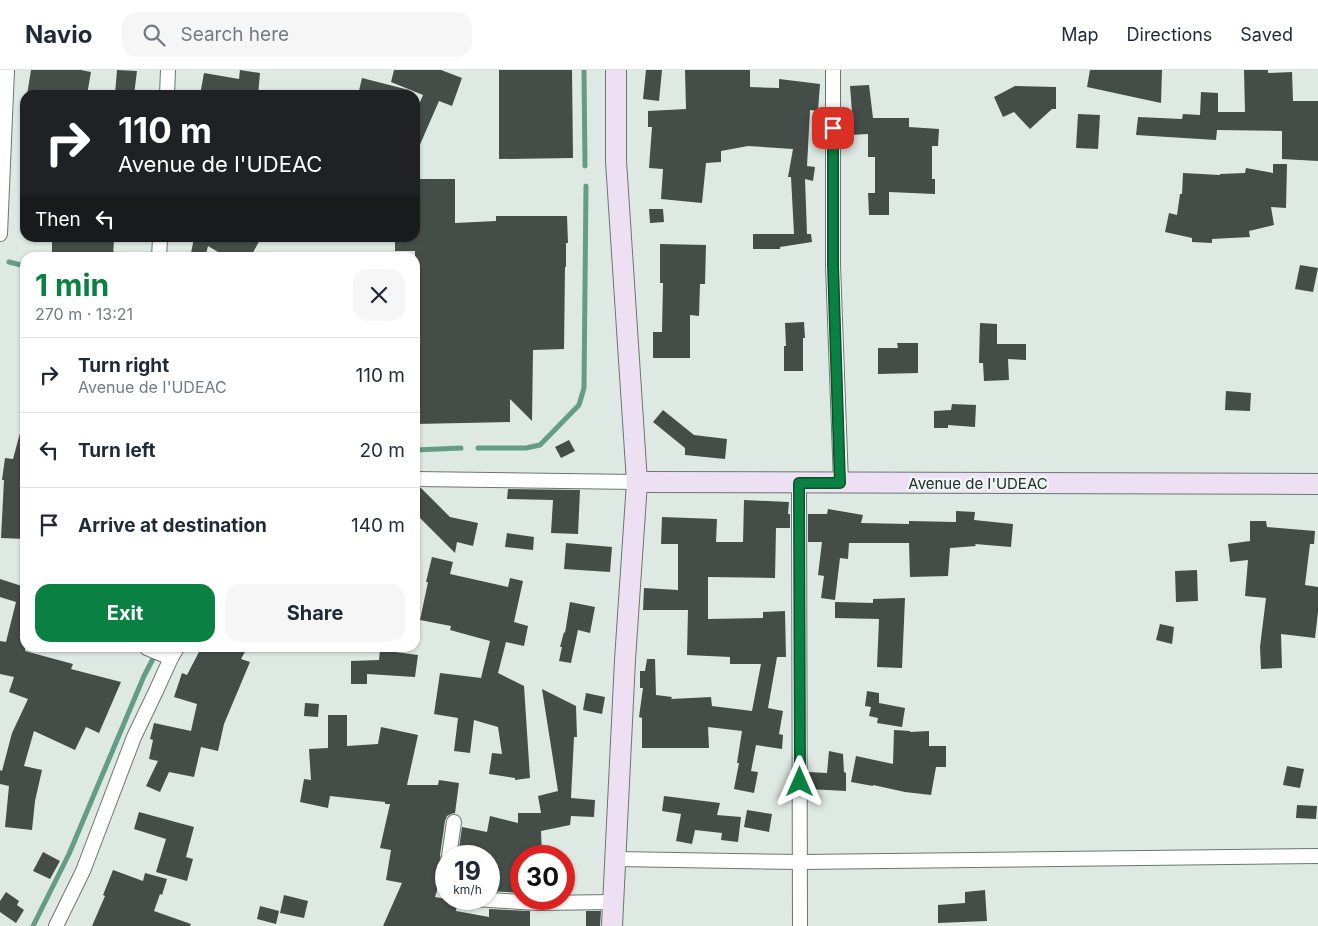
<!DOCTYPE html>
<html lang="en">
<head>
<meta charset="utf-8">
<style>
	body { margin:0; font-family:Inter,sans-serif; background:#f6f6f7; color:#1f2937; height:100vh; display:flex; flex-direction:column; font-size:19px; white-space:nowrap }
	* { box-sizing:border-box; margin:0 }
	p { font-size:16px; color:#747a83 }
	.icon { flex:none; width:28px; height:28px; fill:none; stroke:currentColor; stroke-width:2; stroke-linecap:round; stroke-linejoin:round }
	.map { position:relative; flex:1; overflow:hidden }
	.side { position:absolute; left:20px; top:182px; width:400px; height:400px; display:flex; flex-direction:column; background:#fff; border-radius:15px; box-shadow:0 1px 4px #0004 }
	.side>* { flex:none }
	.top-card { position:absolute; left:20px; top:20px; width:400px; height:152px; border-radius:15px; box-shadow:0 1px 4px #0004; background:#202124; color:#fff; overflow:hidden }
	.speed { position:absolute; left:435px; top:775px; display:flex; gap:10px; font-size:25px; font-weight:700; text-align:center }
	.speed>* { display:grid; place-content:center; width:65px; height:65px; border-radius:50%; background:#fff; box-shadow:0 1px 4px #0004; line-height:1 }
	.speed small { font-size:12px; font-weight:400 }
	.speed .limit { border:8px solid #d22; background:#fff; color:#111 }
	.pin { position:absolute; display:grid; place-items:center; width:42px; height:42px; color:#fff; margin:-21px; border-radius:10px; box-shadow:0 2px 8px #0006 }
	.me { position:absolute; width:55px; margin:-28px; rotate:0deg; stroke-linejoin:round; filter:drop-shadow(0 0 4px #0008) }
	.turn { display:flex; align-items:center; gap:18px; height:105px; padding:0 15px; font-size:22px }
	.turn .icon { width:65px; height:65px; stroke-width:2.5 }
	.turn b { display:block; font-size:35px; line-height:42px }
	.then { display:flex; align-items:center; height:48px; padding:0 15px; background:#0003; gap:10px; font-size:19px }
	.round { display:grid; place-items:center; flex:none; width:52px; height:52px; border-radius:15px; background:#f6f6f7 }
	.overview { display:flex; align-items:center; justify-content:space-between; height:85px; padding:0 15px }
	h1 { font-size:30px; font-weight:700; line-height:38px; color:#0b8043 }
	.primary-button { display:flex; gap:10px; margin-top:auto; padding:10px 15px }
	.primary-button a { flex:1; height:58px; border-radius:15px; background:#0b8043; color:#fff; font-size:20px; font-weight:700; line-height:58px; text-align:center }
	.primary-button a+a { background:#f6f6f7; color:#1f2937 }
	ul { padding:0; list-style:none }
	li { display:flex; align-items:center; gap:15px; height:75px; padding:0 15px; border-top:1px solid #e0e1e3 }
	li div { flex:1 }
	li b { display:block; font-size:19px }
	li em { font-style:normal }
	header { display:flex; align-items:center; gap:30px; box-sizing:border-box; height:70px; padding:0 25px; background:#fff; border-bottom:1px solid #e0e1e3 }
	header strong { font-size:24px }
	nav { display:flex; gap:28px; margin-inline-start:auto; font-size:18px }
	.search { width:350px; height:45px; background:#f6f6f7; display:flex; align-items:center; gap:12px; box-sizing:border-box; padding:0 18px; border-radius:15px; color:#747a83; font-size:19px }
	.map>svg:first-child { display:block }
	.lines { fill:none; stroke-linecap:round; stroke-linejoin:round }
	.stream { stroke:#659c86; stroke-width:5 }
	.building { fill:#454d49 }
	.street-casing { stroke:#6c7571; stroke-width:16 }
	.secondary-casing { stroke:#6c7571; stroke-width:22 }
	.street { stroke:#fff; stroke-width:14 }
	.secondary { stroke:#ede0f3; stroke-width:20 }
	.route-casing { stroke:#07532c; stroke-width:12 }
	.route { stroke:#0b8043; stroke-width:9 }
	.labels { text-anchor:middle; stroke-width:5; stroke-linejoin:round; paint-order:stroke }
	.street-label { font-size:15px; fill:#282b2a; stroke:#ecf6f2 }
</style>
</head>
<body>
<header>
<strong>Navio</strong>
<div class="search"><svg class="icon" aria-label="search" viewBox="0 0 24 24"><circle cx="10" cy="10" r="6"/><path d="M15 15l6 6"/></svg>Search here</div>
<nav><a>Map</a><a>Directions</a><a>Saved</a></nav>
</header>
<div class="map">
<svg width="1318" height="856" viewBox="0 0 1318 856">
	<rect width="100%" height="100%" fill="#dfe9e4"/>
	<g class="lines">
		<g class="stream">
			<polyline points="584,0 585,96"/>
			<polyline points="9,192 25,196"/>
			<polyline points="478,378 526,378 540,375 579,335 584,318 586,116"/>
			<polyline points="415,380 461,378"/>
			<polyline points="33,856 69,784 144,606 156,583"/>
		</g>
	</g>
	<g class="building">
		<polygon points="31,0 81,0 91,2 87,25 27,25"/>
		<polygon points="117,0 137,1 134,25 115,24"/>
		<polygon points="240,0 260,3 258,25 200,25 204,3 239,9"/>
		<polygon points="394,0 441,0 462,8 452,36 439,31 415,86 415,44 423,25 391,12"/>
		<polygon points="499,0 572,0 573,88 499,89"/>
		<polygon points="646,0 662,0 659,31 643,29"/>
		<polygon points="685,0 750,0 750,17 779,18 779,9 820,14 818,41 810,40 807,96 815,97 813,111 805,109 807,164 811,164 812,172 780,177 780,179 753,179 753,164 794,164 791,107 788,107 793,79 748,76 721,81 721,92 706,93 702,133 661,129 663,99 649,98 652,57 648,57 648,41 686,39"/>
		<polygon points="1090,0 1162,0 1161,33 1087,17"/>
		<polygon points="1244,0 1268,0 1268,3 1292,2 1293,31 1318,31 1318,91 1282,89 1282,61 1217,60 1216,70 1136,65 1138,47 1182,49 1183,44 1200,45 1201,22 1218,23 1218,42 1245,42"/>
		<polygon points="362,8 409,20 408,25 358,25"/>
		<polygon points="869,15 873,48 909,48 909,57 939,59 938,76 932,76 932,109 935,109 935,124 889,122 889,145 869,145 868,123 875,123 875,87 868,87 868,64 850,65 848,42 852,42 850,16"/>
		<polygon points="1015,16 1056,17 1056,39 1052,39 1030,59 1014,42 1003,47 994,27"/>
		<polygon points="1078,44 1100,45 1098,79 1076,78"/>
		<polygon points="1273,94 1287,94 1286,138 1271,137 1274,155 1249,161 1250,167 1212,169 1212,173 1192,172 1192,168 1165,162 1169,143 1177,145 1180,124 1182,124 1183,103 1220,105 1220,104 1245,103 1246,98 1273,103"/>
		<polygon points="415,109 455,109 455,153 496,151 496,146 567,146 568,173 566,173 566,197 565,197 564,279 533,280 532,351 510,329 510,352 415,354 415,181 395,181 395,168 415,168"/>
		<polygon points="649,139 663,139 664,152 650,153"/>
		<polygon points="52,168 114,168 113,188 52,188"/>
		<polygon points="194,168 261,168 250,188 228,188 208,176 205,188 190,188"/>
		<polygon points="660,174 706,175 705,214 700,214 699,246 690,245 690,288 653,288 653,262 662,262 663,213 660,213"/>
		<polygon points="1300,195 1318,198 1313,222 1295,219"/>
		<polygon points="804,252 805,268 803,268 803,301 784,301 784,276 786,276 785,253"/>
		<polygon points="980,253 997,254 997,274 1026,274 1026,290 1008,289 1009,310 984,311 983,293 979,293"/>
		<polygon points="897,273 918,273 918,303 878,304 878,278 898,278"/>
		<polygon points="1226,321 1251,323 1250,341 1225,340"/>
		<polygon points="952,334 976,335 975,357 948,355 948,358 934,358 934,341 951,340"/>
		<polygon points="663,340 694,365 727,369 725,389 685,385 685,378 653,352"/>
		<polygon points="20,363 25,364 25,469 1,468 4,410 2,410 5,388 13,389"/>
		<polygon points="569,370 575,381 561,388 555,377"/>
		<polygon points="418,418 421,418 450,447 478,453 473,476 457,472 455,483 415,443 415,428"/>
		<polygon points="508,419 580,420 578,464 551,463 553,430 507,429"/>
		<polygon points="744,430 789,432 788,444 790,444 790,458 776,458 775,508 708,507 708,549 763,548 763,542 785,541 786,587 777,587 768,638 783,641 779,664 783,665 782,679 756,675 751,701 758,702 754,723 734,719 739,693 737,693 742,661 708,657 709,678 642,678 642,648 639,647 643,618 640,618 640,601 645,601 647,589 655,589 656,625 672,627 671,629 711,627 712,636 752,641 761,594 730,594 730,587 687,585 688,540 643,540 644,518 678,520 678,474 661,474 662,447 717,449 716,472 743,472"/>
		<polygon points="828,439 863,445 861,453 909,454 909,451 956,452 956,441 975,442 974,450 1013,454 1011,477 975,474 976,476 950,478 948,506 910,507 909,473 849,473 848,489 840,488 835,530 821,528 824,506 818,505 822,472 808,472 808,444 827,444"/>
		<polygon points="1250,451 1266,451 1267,457 1315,461 1314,474 1310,474 1305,515 1318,517 1318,542 1315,568 1281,564 1282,598 1261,599 1260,577 1266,528 1245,526 1248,490 1230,492 1228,474 1250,471"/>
		<polygon points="507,463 534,467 533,480 505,477"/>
		<polygon points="566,473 612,477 610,502 564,499"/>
		<polygon points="432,487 453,492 450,504 508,517 510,508 523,511 514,552 528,556 524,576 506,572 498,603 524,616 530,708 515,710 515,708 489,704 492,683 502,684 498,657 474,650 470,683 454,681 458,648 434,644 440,603 481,608 490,571 450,560 451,556 420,550 428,512 426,512"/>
		<polygon points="1197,500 1198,531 1176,532 1175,501"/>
		<polygon points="0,509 25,517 25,581 73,594 71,599 121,612 99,663 86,657 75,680 34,661 24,696 42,700 35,731 32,760 5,757 9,716 0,714 0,700 2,701 12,663 28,629 9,622 14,607 0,604 0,571 6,572 16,532 0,527"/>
		<polygon points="905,528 902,598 877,597 879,549 835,548 835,532 873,533 873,529"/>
		<polygon points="570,532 595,537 590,563 578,560 571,593 559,591 562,577 560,577 564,562 565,563"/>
		<polygon points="1160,554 1174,557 1172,574 1156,570"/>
		<polygon points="201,578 247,578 241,589 250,592 224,654 218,681 201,677 194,707 169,702 160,722 146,716 158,691 149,689 153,670 150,669 154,653 191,661 197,634 174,627 182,603 187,605"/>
		<polygon points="380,580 418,585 415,607 367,604 367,614 351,614 351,591 379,590"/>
		<polygon points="542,619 576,636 577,667 574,667 571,728 595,730 594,747 571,746 570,755 541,761 542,786 521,786 521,823 489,821 489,786 458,786 462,757 487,762 490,746 518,753 518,743 541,743 538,726 558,721"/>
		<polygon points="867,621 879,623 879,633 905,638 902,657 877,653 878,648 869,646 871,637 865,636"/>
		<polygon points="586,623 605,627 602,644 583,640"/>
		<polygon points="305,633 319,634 318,647 304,646"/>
		<polygon points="328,645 347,645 347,676 378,674 381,657 418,665 407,715 438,715 439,710 459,713 455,743 451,744 447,746 445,751 440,785 441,790 444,793 443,795 439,798 437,803 439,814 435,827 457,831 456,841 489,847 489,839 530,841 530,856 383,856 402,813 386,810 391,780 380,778 390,734 385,734 385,732 330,726 328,738 300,732 304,709 311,710 309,679 328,678"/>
		<polygon points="894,660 910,661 910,662 929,661 929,676 946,676 946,697 936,697 931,725 905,722 873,715 873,716 851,712 856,686 893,694"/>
		<polygon points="829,681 843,684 844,702 846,703 846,721 808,719 808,702 827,703"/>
		<polygon points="1287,696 1304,699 1300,718 1283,715"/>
		<polygon points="664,726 720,733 717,745 741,747 738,772 721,770 722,763 695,760 692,774 676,771 681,744 662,741"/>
		<polygon points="1297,735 1317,736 1316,749 1296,748"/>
		<polygon points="747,740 772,744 769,762 744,757"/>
		<polygon points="139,742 194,757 186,787 193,789 187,811 156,802 166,769 134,759"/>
		<polygon points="43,782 60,791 50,809 33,801"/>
		<polygon points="113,800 143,811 145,803 167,809 162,825 160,824 154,841 191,854 190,856 92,856 105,826 103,825"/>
		<polygon points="985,820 987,851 938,853 938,835 965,833 965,822"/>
		<polygon points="6,822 19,831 17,835 24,840 16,853 0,842 0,831"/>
		<polygon points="284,825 308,831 304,848 280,843"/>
		<polygon points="260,836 279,841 276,854 257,849"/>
		<polygon points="586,841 601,841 600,856 586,856"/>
	</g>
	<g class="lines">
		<g class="street-casing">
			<g id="street">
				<polyline points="833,0 833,195 841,413"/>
				<polyline points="167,25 168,0"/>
				<polyline points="0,164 7,0"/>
				<polyline points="159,188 160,168"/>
				<polyline points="415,409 637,412"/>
				<polyline points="799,413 800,856"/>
				<polyline points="147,578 171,588"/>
				<polyline points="449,786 454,752"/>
				<polyline points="616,789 800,792 1318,786"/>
				<polyline points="446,803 446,809"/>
				<polyline points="473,829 538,833 613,832"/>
				<polyline points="56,856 83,801 134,667 156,621 171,588 177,578"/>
			</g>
		</g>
		<g class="secondary-casing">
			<g id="secondary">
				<polyline points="637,412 1318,414"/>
				<polyline points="612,856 625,590 637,412 616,91 616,0"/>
			</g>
		</g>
		<use href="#street" class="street"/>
		<use href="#secondary" class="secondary"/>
	</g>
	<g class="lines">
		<g class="route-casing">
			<polyline id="route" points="800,712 799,413 840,413 833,195 833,58"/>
		</g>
		<use href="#route" class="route"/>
	</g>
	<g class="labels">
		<g class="street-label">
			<text x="978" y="419">Avenue de I'UDEAC</text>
		</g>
	</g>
</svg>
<div class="speed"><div>19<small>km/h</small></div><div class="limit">30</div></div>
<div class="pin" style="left:833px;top:58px;background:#d93025"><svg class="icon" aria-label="arrive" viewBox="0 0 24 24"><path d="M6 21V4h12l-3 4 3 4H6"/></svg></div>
<svg class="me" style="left:800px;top:712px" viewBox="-20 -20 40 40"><path d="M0-17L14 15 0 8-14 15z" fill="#0b8043" stroke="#fff" stroke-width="4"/></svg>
<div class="top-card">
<div class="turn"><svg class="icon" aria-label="right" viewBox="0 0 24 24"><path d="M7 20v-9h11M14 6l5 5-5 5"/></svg><div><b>110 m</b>Avenue de I'UDEAC</div></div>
<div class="then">Then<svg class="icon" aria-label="left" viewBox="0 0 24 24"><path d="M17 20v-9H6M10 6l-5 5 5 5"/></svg></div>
</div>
<section class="side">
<div class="overview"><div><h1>1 min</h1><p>270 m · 13:21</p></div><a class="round"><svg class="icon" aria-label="close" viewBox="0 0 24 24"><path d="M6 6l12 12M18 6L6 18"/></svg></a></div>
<ul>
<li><svg class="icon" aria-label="right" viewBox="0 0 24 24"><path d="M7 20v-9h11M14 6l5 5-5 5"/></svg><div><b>Turn right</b><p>Avenue de I'UDEAC</p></div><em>110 m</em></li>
<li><svg class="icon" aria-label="left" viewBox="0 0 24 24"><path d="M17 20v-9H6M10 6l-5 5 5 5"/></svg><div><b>Turn left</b></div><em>20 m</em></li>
<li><svg class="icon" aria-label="arrive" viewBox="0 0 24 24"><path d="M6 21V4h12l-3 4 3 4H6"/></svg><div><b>Arrive at destination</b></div><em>140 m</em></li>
</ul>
<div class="primary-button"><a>Exit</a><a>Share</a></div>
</section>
</div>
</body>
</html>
